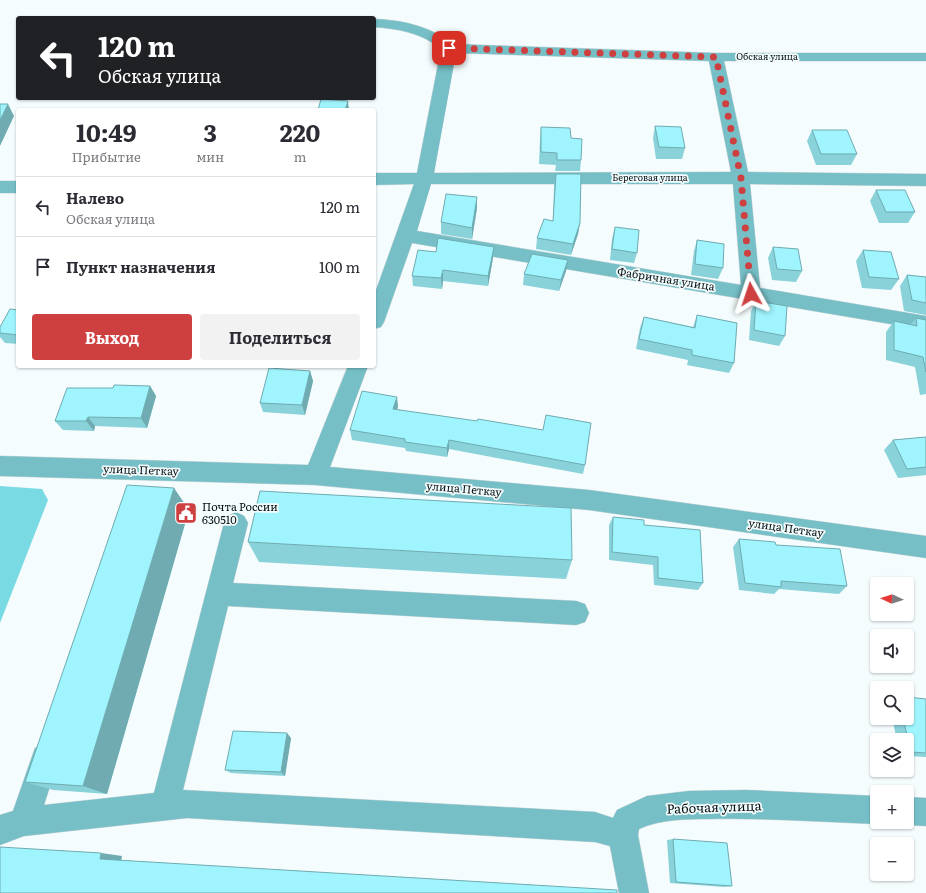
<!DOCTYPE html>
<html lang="ru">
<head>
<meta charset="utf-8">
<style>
	body { margin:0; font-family:Literata,serif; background:#f2f2f3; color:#2b2b33; height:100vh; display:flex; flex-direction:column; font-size:15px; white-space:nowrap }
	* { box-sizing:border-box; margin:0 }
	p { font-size:13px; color:#7c7c81 }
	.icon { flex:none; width:22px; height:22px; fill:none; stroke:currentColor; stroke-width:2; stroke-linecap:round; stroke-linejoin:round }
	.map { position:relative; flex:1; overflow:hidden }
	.drawer { position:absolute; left:16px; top:108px; width:360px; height:260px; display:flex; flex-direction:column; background:#fff; border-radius:4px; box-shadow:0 1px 3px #0004 }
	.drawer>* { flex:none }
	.hud { position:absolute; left:16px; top:16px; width:360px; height:84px; border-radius:4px; box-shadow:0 1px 3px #0004; background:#202124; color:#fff; overflow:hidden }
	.needle { width:26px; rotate:274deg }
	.controls { position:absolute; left:870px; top:577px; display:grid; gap:8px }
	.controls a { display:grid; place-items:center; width:44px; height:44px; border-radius:4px; background:#fff; box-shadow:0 1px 3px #0004; font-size:20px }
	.pin { position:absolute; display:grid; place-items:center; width:34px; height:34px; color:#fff; margin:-17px; border-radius:8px; box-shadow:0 2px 6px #0006 }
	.me { position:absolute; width:44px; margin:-22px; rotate:355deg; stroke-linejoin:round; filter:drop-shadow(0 0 3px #0008) }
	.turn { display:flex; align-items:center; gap:14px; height:84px; padding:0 16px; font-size:18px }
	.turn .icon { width:52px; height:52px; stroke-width:2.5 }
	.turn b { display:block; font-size:28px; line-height:34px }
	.eta { display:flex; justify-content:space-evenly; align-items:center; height:68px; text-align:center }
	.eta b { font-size:24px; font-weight:700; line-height:28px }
	.primary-button { display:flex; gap:8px; margin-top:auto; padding:8px 16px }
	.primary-button a { flex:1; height:46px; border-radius:4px; background:#ce3f40; color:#fff; font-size:16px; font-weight:700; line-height:46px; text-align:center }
	.primary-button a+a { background:#f2f2f3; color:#2b2b33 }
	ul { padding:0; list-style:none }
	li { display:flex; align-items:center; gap:12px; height:60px; padding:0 16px; border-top:1px solid #e1e1e2 }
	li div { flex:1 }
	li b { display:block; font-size:15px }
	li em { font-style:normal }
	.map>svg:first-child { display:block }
	.green { fill:#79dae4 }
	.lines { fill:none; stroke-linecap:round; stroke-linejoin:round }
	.minor-casing { stroke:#ced6d8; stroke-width:1 }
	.minor { fill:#76bfc7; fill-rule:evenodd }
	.wall { fill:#89d2da }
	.shaded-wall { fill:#6fabb1 }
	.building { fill:#9ff4fd; stroke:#6fabb1 }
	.route { stroke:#ce3f40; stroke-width:7; stroke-dasharray:0 12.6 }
	.labels { text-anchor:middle; stroke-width:3.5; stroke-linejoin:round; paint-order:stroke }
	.far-street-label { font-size:9px; fill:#041113; stroke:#f5fcfd }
	.street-label { font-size:11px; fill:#041113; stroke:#f5fcfd }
	.poi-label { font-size:11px; fill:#041113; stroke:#f5fcfd; text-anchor:start }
	.near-street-label { font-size:13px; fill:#041113; stroke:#f5fcfd }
</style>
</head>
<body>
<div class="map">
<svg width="926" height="893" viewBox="0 0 926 893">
	<rect width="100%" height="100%" fill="#f5fcfd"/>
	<polygon class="green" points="0,486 42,489 48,500 0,623"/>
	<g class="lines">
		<g class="minor-casing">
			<g id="minor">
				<path d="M374,19C402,20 430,26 453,44L716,53H926V61H724L748,172L926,174V186L750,184L760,288L926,316V330L412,243L384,322L381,327L374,329V296L414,184L374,185V173H417L441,49C422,33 399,29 374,27ZM456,53L709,61L731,172L434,173ZM431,184H733L741,285L417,231Z"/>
				<rect x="0" y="181" width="18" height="12"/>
				<polygon points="348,366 368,366 330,467 589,490 926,536 926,558 589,510 315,485 0,476 0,456 308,465"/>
				<path d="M236,512L244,516L248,523L233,583L576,601L585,604L589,613L585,622L576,625L228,606L183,790L595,812L613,818L617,810L647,796L689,791L746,790L877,796V822H883L877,824C822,822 767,818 711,819C688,819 660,819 639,829L638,835L649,893H619L610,846L595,842L187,818L24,836L0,845V815L13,811L35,748L45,744L55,748L59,758L44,805L154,793L224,523L228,516Z"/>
				<polygon points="907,797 926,798 926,826 907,825 899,822 907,822"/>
			</g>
		</g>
		<use href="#minor" class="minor"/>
	</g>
	<g class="wall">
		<polygon points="655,126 685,148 682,159 656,159 653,138"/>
		<polygon points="541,127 571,138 581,160 580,171 555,171 556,165 539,164 540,139"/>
		<polygon points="812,130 857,154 851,165 816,165 807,141"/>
		<polygon points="556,174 580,223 578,234 571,255 536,249 537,238 553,221 554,186"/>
		<polygon points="876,190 915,212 908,223 879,223 870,201"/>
		<polygon points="477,208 472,239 441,234 441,222"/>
		<polygon points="615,227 637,253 634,263 610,260 612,239"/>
		<polygon points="697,240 723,268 718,279 691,275 694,251"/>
		<polygon points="494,247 493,258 488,286 443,281 442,289 413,286 412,276 436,252"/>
		<polygon points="773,247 802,271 796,282 772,280 768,258"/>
		<polygon points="863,250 899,279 891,290 862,288 856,261"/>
		<polygon points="566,271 559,291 523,285 524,274"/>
		<polygon points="907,275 926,277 926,315 904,311 900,286"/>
		<polygon points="756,301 785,336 779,346 749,340 751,311"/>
		<polygon points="18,310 18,344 5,343 0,337 0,327"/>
		<polygon points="697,315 734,363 729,373 687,365 688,360 636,349 640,328 644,317 693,327"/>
		<polygon points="916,318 926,320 926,394 920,395 915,367 886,360 886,332 894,321 910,325"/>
		<polygon points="310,371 313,381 305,415 263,412 260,403"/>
		<polygon points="150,386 156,396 147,428 95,426 94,431 63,430 55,421 113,388"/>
		<polygon points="398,406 397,409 585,465 583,474 449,449 447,457 406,451 405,448 352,440 350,430"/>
		<polygon points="926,437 926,475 898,478 884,450 893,440"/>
		<polygon points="189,510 107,794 53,790 25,782"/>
		<polygon points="613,517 703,583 698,590 654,585 653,565 609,560 609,525"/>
		<polygon points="739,539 776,545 847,586 839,594 779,589 774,594 739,590 733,547"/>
		<polygon points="248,542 572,560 566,579 259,562"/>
		<polygon points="926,699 926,757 907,756 907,740 897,740 892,718 907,718"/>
		<polygon points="291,738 285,776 231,773 225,770"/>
		<polygon points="673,839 732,886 724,887 670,883 667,840"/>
	</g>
	<g class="shaded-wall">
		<polygon points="348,101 349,110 345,110"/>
		<polygon points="8,104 14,116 0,146 0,120"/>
		<polygon points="477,197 477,208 472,239 472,228"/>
		<polygon points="580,223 578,234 571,255 573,244"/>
		<polygon points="494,247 493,258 488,286 488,276"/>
		<polygon points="568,260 566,271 559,291 561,280"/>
		<polygon points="443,270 443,281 442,289 441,278"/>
		<polygon points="310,371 313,381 305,415 302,405"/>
		<polygon points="150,386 156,396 147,428 141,418"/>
		<polygon points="397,397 398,406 395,418 393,409"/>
		<polygon points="88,417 95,426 94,431 86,421"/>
		<polygon points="449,440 449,449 447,457 447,448"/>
		<polygon points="174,488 189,510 107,794 83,786"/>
		<polygon points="287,733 291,738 285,776 281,772"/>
		<polygon points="101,853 122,856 121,862 100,859"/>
	</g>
	<g class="building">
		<polygon points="321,99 348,101 345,110 318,110"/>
		<polygon points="0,104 8,104 0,120"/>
		<polygon points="655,126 681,127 685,148 659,147"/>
		<polygon points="541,127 570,128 571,138 582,139 581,160 557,160 557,153 541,152"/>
		<polygon points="812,130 847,130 857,154 821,154"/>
		<polygon points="556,174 581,174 580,223 573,244 537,238 544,219 553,221"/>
		<polygon points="876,190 905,190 915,212 886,212"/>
		<polygon points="446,194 477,197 472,228 441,222"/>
		<polygon points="615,227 639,230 637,253 612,249"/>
		<polygon points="438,238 494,247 488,276 443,270 441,278 412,276 418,250 436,252"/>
		<polygon points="697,240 724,244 723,268 695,264"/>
		<polygon points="773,247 798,249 802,271 777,269"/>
		<polygon points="863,250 891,252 899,279 869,277"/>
		<polygon points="532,254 568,260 561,280 524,274"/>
		<polygon points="907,275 926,277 926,303 912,300"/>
		<polygon points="756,301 787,306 785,336 754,330"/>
		<polygon points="10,309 18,310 18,335 0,333 0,327"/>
		<polygon points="697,315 737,323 734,363 692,355 692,350 639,339 644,317 695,328"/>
		<polygon points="916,318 926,320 926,372 923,357 894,350 894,321 917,326"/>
		<polygon points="269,368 310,371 302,405 260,403"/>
		<polygon points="114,385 150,386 141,418 88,417 86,421 55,421 67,388 113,388"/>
		<polygon points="362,391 397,397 393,409 477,421 478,419 543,430 546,415 591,423 585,465 449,440 447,448 405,442 405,439 350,430"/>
		<polygon points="926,437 926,467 907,469 893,440"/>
		<polygon points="127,485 174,488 83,786 25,782"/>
		<polygon points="260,491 571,508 572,560 248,542"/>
		<polygon points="613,517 644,520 644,525 700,530 703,583 658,578 658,557 612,552"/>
		<polygon points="739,539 775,542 776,545 840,549 847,586 781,581 781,587 745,583"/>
		<polygon points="907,697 926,699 926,753 911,752 903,718 907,718"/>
		<polygon points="233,731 287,733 281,772 225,770"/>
		<polygon points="673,839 727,843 732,886 676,882"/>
		<polygon points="0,847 101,853 100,859 617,890 617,893 0,893"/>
	</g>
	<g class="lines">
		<polyline class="route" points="449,48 716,57 741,178 751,294"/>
	</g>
	<defs>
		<g id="civic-square" transform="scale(1.15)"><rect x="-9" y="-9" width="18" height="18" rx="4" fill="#ce3f40" stroke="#f5fcfd"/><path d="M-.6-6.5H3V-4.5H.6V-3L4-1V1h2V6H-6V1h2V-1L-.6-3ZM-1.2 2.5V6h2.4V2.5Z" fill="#fff"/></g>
	</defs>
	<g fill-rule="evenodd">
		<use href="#civic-square" x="186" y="513"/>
	</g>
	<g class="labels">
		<g class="far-street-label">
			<text x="767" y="60">Обская улица</text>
			<text x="650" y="181">Береговая улица</text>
		</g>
		<g class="street-label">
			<text transform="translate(666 279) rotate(9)" y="4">Фабричная улица</text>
			<text transform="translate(141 470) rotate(2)" y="4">улица Петкау</text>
			<text transform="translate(464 489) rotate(5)" y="4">улица Петкау</text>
			<text transform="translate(786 528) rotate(8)" y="4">улица Петкау</text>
		</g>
		<g class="poi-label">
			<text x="202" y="511">Почта России<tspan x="202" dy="13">630510</tspan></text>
		</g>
		<g class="near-street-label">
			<text transform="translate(714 807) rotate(-2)" y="5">Рабочая улица</text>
		</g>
	</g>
</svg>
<div class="controls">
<a><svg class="needle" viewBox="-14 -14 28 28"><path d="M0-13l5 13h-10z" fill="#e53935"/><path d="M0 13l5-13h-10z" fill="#7c7c81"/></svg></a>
<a><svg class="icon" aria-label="sound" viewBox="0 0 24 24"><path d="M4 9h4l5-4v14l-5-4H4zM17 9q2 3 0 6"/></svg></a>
<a><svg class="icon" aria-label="search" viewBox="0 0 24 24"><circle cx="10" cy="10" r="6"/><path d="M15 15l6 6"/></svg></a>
<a><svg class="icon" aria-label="layers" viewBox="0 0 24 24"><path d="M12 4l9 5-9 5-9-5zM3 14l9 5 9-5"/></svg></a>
<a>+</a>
<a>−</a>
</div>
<div class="pin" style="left:449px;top:48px;background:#d93025"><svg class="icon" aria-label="arrive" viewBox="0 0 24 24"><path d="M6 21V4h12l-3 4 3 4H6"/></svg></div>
<svg class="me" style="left:751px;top:294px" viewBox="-20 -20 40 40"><path d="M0-17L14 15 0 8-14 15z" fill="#ce3f40" stroke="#fff" stroke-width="4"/></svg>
<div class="hud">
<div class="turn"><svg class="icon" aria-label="left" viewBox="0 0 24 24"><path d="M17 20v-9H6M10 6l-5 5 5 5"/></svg><div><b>120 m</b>Обская улица</div></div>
</div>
<section class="drawer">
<div class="eta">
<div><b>10:49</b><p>Прибытие</p></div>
<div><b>3</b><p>мин</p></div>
<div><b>220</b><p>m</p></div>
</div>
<ul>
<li><svg class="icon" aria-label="left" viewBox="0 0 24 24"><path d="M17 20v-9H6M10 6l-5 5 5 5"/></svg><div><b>Налево</b><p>Обская улица</p></div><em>120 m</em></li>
<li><svg class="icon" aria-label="arrive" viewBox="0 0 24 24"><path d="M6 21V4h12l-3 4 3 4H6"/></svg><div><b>Пункт назначения</b></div><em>100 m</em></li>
</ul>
<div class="primary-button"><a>Выход</a><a>Поделиться</a></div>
</section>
</div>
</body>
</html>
